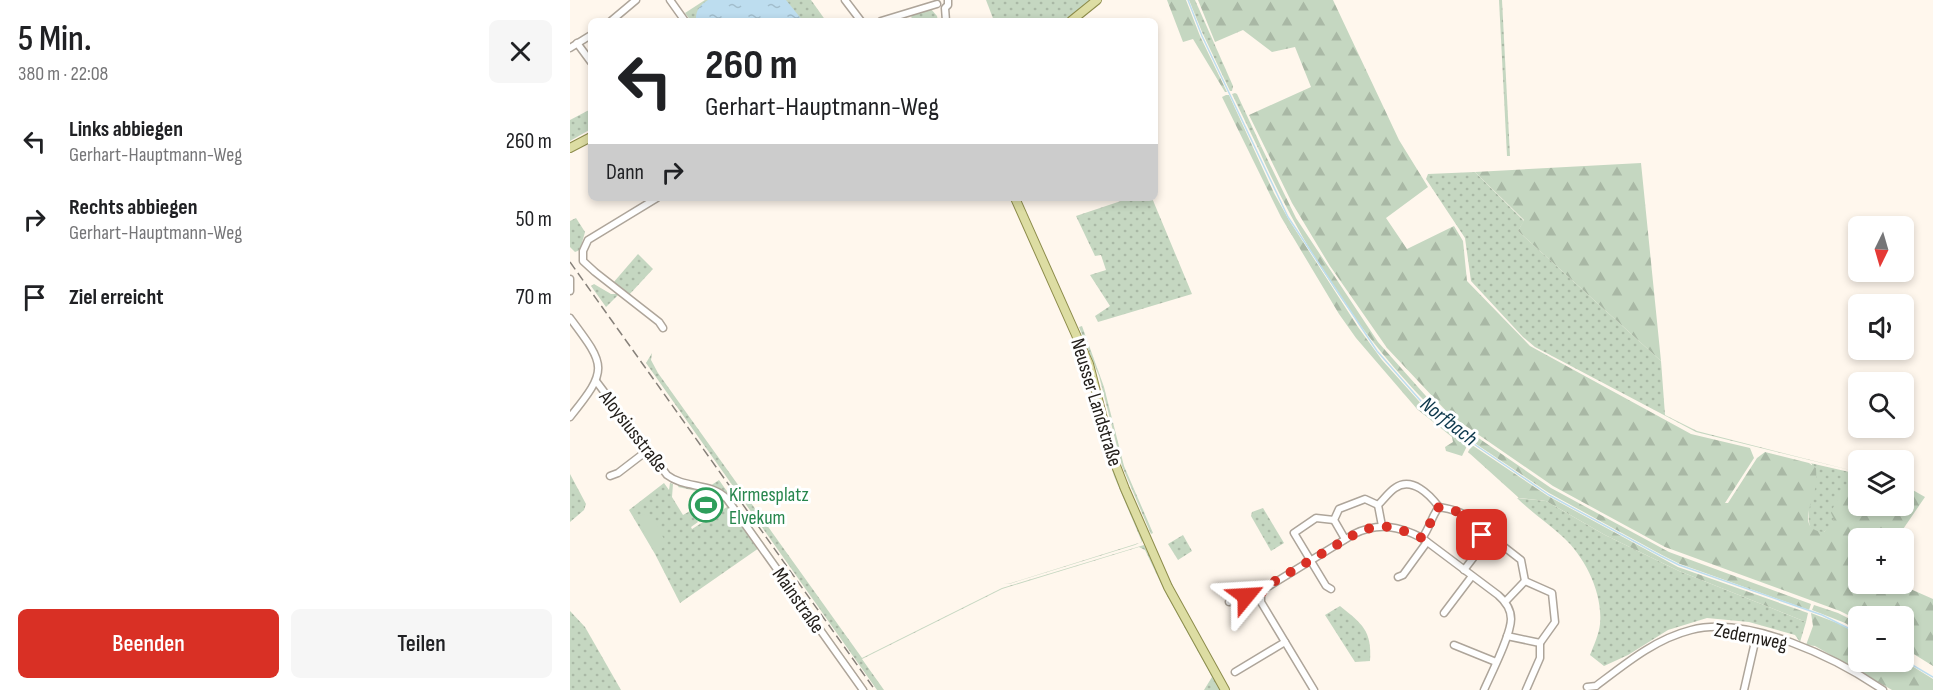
<!DOCTYPE html>
<html lang="de">
<head>
<meta charset="utf-8">
<style>
	body { margin:0; font-family:"Sofia Sans Condensed",sans-serif; background:#f6f6f6; color:#202124; height:100vh; display:flex; flex-direction:column; font-size:22px; white-space:nowrap }
	* { box-sizing:border-box; margin:0 }
	p { font-size:20px; color:#757577 }
	.icon { flex:none; width:33px; height:33px; fill:none; stroke:currentColor; stroke-width:2; stroke-linecap:round; stroke-linejoin:round }
	.map { position:relative; flex:1; overflow:hidden }
	.drawer { display:flex; flex-direction:column; background:#fff; width:570px }
	.drawer>* { flex:none }
	.banner { position:absolute; left:18px; top:18px; width:570px; height:183px; border-radius:9px; box-shadow:0 3px 9px #0003; background:#fff; color:#202124; overflow:hidden }
	.needle { width:39px; rotate:185deg }
	.fabs { position:absolute; left:1278px; top:216px; display:grid; gap:12px }
	.fabs a { display:grid; place-items:center; width:66px; height:66px; border-radius:9px; background:#fff; box-shadow:0 3px 9px #0003; font-size:30px }
	.pin { position:absolute; display:grid; place-items:center; width:51px; height:51px; color:#fff; margin:-26px; border-radius:12px; box-shadow:0 3px 9px #0006 }
	.me { position:absolute; width:66px; margin:-33px; rotate:63deg; stroke-linejoin:round; filter:drop-shadow(0 0 4px #0008) }
	.turn { display:flex; align-items:center; gap:21px; height:126px; padding:0 18px; font-size:27px }
	.turn .icon { width:78px; height:78px; stroke-width:2.5 }
	.turn b { display:block; font-size:42px; line-height:51px }
	.then { display:flex; align-items:center; height:57px; padding:0 18px; background:#0003; gap:12px; font-size:22px }
	.round { display:grid; place-items:center; flex:none; width:63px; height:63px; border-radius:9px; background:#f6f6f6 }
	.overview { display:flex; align-items:center; justify-content:space-between; height:102px; padding:0 18px }
	h1 { font-size:36px; font-weight:600; line-height:45px }
	.cta { display:flex; gap:12px; margin-top:auto; padding:12px 18px }
	.cta a { flex:1; height:69px; border-radius:9px; background:#d93025; color:#fff; font-size:24px; font-weight:600; line-height:69px; text-align:center }
	.cta a+a { background:#f6f6f6; color:#202124 }
	ul { padding:0; list-style:none }
	li { display:flex; align-items:center; gap:18px; height:78px; padding:0 18px }
	li div { flex:1 }
	li b { display:block; font-size:22px }
	li em { font-style:normal }
	main { display:flex; flex:1; min-height:0 }
	.map>svg:first-child { display:block }
	.grass { fill:url(#grass-dots) }
	.forest { fill:url(#forest-firs) }
	.garden { fill:#c5d7c1 }
	.water { fill:url(#water-ripples) }
	.lines { fill:none; stroke-linecap:round; stroke-linejoin:round }
	.stream { stroke:#bdddef; stroke-width:1.5 }
	.minor-casing { stroke:#aea59a; stroke-width:9 }
	.major-casing { stroke:#8d8c4b; stroke-width:10 }
	.minor { stroke:#fff; stroke-width:6 }
	.major { stroke:#dddda3; stroke-width:8 }
	.rail { stroke:#87817a; stroke-width:1.5; stroke-dasharray:9 4.5; stroke-linecap:butt }
	.route { stroke:#d93025; stroke-width:10; stroke-dasharray:0 18 }
	.labels { text-anchor:middle; stroke-width:6; stroke-linejoin:round; paint-order:stroke }
	.street-label { font-size:20px; fill:#24201c; stroke:#fff }
	.leisure-label { font-size:20px; fill:#27864d; stroke:#fff; text-anchor:start }
	.water-label { font-size:21px; font-style:italic; fill:#0c384c; stroke:#fff }
</style>
</head>
<body>
<main>
<section class="drawer">
<div class="overview"><div><h1>5 Min.</h1><p>380 m · 22:08</p></div><a class="round"><svg class="icon" aria-label="close" viewBox="0 0 24 24"><path d="M6 6l12 12M18 6L6 18"/></svg></a></div>
<ul>
<li><svg class="icon" aria-label="left" viewBox="0 0 24 24"><path d="M17 20v-9H6M10 6l-5 5 5 5"/></svg><div><b>Links abbiegen</b><p>Gerhart-Hauptmann-Weg</p></div><em>260 m</em></li>
<li><svg class="icon" aria-label="right" viewBox="0 0 24 24"><path d="M7 20v-9h11M14 6l5 5-5 5"/></svg><div><b>Rechts abbiegen</b><p>Gerhart-Hauptmann-Weg</p></div><em>50 m</em></li>
<li><svg class="icon" aria-label="arrive" viewBox="0 0 24 24"><path d="M6 21V4h12l-3 4 3 4H6"/></svg><div><b>Ziel erreicht</b></div><em>70 m</em></li>
</ul>
<div class="cta"><a>Beenden</a><a>Teilen</a></div>
</section>
<div class="map">
<svg width="1363" height="690" viewBox="0 0 1363 690">
	<defs>
		<pattern id="grass-dots" width="8" height="8" patternUnits="userSpaceOnUse" patternTransform="scale(1.5)"><rect width="8" height="8" fill="#c5d7c1"/><path d="M2 2h.1M6 6h.1" fill="none" stroke="#a9b8a5" stroke-width="1.8" stroke-linecap="round"/></pattern>
		<pattern id="forest-firs" width="22" height="20" patternUnits="userSpaceOnUse" patternTransform="scale(1.5)"><rect width="22" height="20" fill="#c5d7c1"/><path d="M5 1l3.5 6h-7zM16 11l3.5 6h-7z" fill="#a9b8a5"/></pattern>
		<pattern id="water-ripples" width="26" height="14" patternUnits="userSpaceOnUse" patternTransform="scale(1.5)"><rect width="26" height="14" fill="#bdddef"/><path d="M2 4q2-2 4 0t4 0M15 11q2-2 4 0t4 0" fill="none" stroke="#a2bdcc"/></pattern>
	</defs>
	<rect width="100%" height="100%" fill="#fff7ed"/>
	<g class="grass">
		<polygon points="135,0 241,0 256,21 121,21 115,13"/>
		<polygon points="416,0 522,0 496,21 424,21"/>
		<polygon points="619,0 625,0 663,86 662,91 660,91 632,32"/>
		<polygon points="929,0 932,0 940,156 937,156"/>
		<polygon points="361,9 367,16 368,21 338,21 342,20 341,15"/>
		<polygon points="665,93 667,94 691,146 688,148 662,94"/>
		<polygon points="21,109 21,129 0,141 0,120"/>
		<polygon points="905,172 954,221 948,231 1091,361 1095,415 1127,431 1288,472 1126,432 965,347 953,337 901,281 895,238 856,179 858,174"/>
		<polygon points="560,198 582,198 622,294 528,322 525,316 540,306 520,275 536,270 531,255 525,256 506,216"/>
		<polygon points="6,218 15,232 10,250 5,252 0,247 0,221"/>
		<polygon points="68,254 83,269 58,296 43,283"/>
		<polygon points="24,284 41,294 49,294 36,307 21,286"/>
		<polygon points="512,326 534,387 554,466 583,533 581,534 552,466 529,376 509,327"/>
		<polygon points="82,353 81,360 88,373 292,658 432,588 574,545 652,690 634,690 642,677 596,594 575,550 569,547 432,589 292,659 314,690 307,690 76,363"/>
		<polygon points="534,428 573,541 565,545 439,584 433,583 429,577 433,583 438,584 572,542 544,476 530,429"/>
		<path d="M1240,463L1288,474V481L1281,485L1261,525L1254,532C1249,532 1245,532 1241,528C1235,520 1242,476 1242,464Z"/>
		<polygon points="0,474 16,504 14,510 0,522"/>
		<polygon points="149,480 298,690 295,690 158,496 152,490 140,486"/>
		<polygon points="94,483 99,490 100,483 103,484 102,497 113,515 120,511 128,522 121,527 122,529 157,507 148,496 137,493 120,502 119,501 131,492 108,487 109,485 143,492 151,496 189,548 110,603 85,554 59,510"/>
		<path d="M947,498L976,501L1035,535L1109,571L1236,622L1230,642L1225,635L1179,622L1137,618L1098,630L1058,655L1034,666L1020,655C1024,645 1029,634 1030,624C1033,593 1015,557 993,537C978,523 961,512 947,498Z"/>
		<polygon points="693,508 714,543 701,551 681,516 682,512"/>
		<polygon points="613,535 622,551 608,560 598,544"/>
		<path d="M770,606C792,624 802,630 800,661L785,662L755,615Z"/>
		<polygon points="0,611 15,627 51,690 0,690"/>
	</g>
	<g class="forest">
		<polygon points="597,0 616,0 630,36 657,92 655,92 623,39 613,42"/>
		<path d="M628,0H763L829,140L858,187L816,218L837,249L884,226L893,241L897,281L960,346L1121,434L1180,448L1184,458L1155,503H1158L1187,458L1195,452L1239,463L1246,468C1246,473 1247,479 1246,484C1244,501 1225,530 1254,532L1264,519L1261,513C1266,498 1276,490 1288,481V506H1334V485L1355,497L1327,538H1288V584H1329L1363,599V666L1334,648V616H1288V620L1270,611L1095,547L983,486L880,415L817,348L760,266L722,203L679,115L741,87L725,47L702,52L673,30L645,42Z"/>
		<polygon points="656,95 659,95 704,193 719,220 788,327 812,360 856,409 875,426 899,442 892,456 876,451 875,447 883,442 882,437 847,409 786,338 769,314 711,217 652,97"/>
		<path d="M691,146L726,218L808,342L863,404L904,435L901,440C875,424 857,404 837,382C775,314 725,232 688,148Z"/>
		<polygon points="1071,163 1091,361 948,231 954,220 905,172"/>
		<polygon points="907,437 981,488 1099,552 1241,604 1239,610 1110,564 1092,555 979,493 903,442"/>
		<polygon points="902,445 978,496 1108,567 1238,613 1236,622 1109,571 1035,535 976,501 949,498 898,452"/>
		<polygon points="1244,605 1268,613 1288,623 1288,631 1275,623 1242,610"/>
		<polygon points="1241,613 1270,624 1288,634 1288,662 1334,661 1363,679 1363,690 1322,690 1245,646 1236,645 1243,626"/>
	</g>
	<g class="garden">
		<polygon points="136,493 147,510 135,517 125,500"/>
		<polygon points="76,513 82,516 96,543 95,546 88,551 83,549 68,521 69,517"/>
	</g>
	<path class="water" d="M138,0H216L233,21H126C125,11 130,5 138,0Z"/>
	<g class="lines">
		<g class="stream">
			<polyline points="618,0 632,36 718,217 807,351 857,408 876,425 979,495 1091,556 1109,565 1252,615 1288,633"/>
			<polyline points="1334,660 1363,677"/>
		</g>
		<g class="minor-casing">
			<g id="minor">
				<polyline points="100,0 115,21"/>
				<polyline points="275,0 291,21"/>
				<polyline points="41,21 66,0"/>
				<polyline points="311,21 367,4"/>
				<polyline points="376,21 375,8 378,5 378,0"/>
				<polyline points="7,43 21,62"/>
				<polyline points="0,48 21,35"/>
				<polyline points="87,198 18,240 13,251 13,261 25,272 89,322 93,328"/>
				<polyline points="0,279 0,291"/>
				<path d="M0,318C36,366 39,369 0,417"/>
				<path d="M26,381L97,475C115,489 141,482 157,499L293,690"/>
				<polyline points="40,476 48,473 78,450"/>
				<path d="M812,526L808,505C814,499 819,492 825,488C842,476 860,495 869,507"/>
				<path d="M852,538C860,528 861,517 869,507C893,511 911,518 913,545"/>
				<polyline points="775,539 764,520 769,509 795,499 808,505"/>
				<polyline points="894,570 913,545 924,542 933,546 951,560 955,581"/>
				<polyline points="828,577 833,575 857,542"/>
				<polyline points="761,589 756,586 724,533 746,518 764,520"/>
				<polyline points="659,602 676,596 690,595"/>
				<polyline points="935,602 955,581 982,593 985,622 970,643"/>
				<polyline points="874,613 902,576"/>
				<polyline points="937,636 970,643 970,658 956,690"/>
				<polyline points="884,645 926,662"/>
				<polyline points="665,672 715,642"/>
				<path d="M1017,687L1026,686C1055,664 1085,639 1121,630C1179,615 1266,658 1313,690"/>
				<path d="M744,690L691,602V591L784,534C808,522 829,526 852,538L928,595C935,601 941,609 941,619C941,635 921,674 914,690"/>
				<polyline points="1174,690 1187,633"/>
			</g>
		</g>
		<g class="major-casing">
			<g id="major">
				<polyline points="501,21 527,0"/>
				<polyline points="0,148 21,137"/>
				<polyline points="445,198 519,364 543,458 555,489 598,587 655,690"/>
			</g>
		</g>
		<use href="#minor" class="minor"/>
		<use href="#major" class="major"/>
		<polyline class="rail" points="0,262 305,690"/>
	</g>
	<g class="lines">
		<path class="route" d="M676,596H690L695,587L792,530L812,526L826,528L852,538C860,528 861,517 869,507C886,510 907,516 912,535"/>
	</g>
	<defs>
		<g id="stadium-ring" transform="scale(1.725)"><circle r="9.5" fill="#fff" stroke="#2e9e5b" stroke-width="1.5"/><path d="M0-5a6.5 5 0 1 0 0 10a6.5 5 0 1 0 0-10ZM-3.5-1.8h7v3.6h-7Z" fill="#2e9e5b"/></g>
	</defs>
	<g fill-rule="evenodd">
		<use href="#stadium-ring" x="136" y="505"/>
	</g>
	<g class="labels">
		<g class="street-label">
			<text transform="translate(527 402) rotate(73)" y="7">Neusser Landstraße</text>
			<text transform="translate(64 431) rotate(52)" y="7">Aloysiusstraße</text>
			<text transform="translate(229 600) rotate(55)" y="7">Mainstraße</text>
			<text transform="translate(1181 636) rotate(11)" y="7">Zedernweg</text>
		</g>
		<g class="leisure-label">
			<text x="159" y="501">Kirmesplatz<tspan x="159" dy="23">Elvekum</tspan></text>
		</g>
		<g class="water-label">
			<text transform="translate(879 421) rotate(38)" y="7">Norfbach</text>
		</g>
	</g>
</svg>
<div class="fabs">
<a><svg class="needle" viewBox="-14 -14 28 28"><path d="M0-13l5 13h-10z" fill="#e53935"/><path d="M0 13l5-13h-10z" fill="#757577"/></svg></a>
<a><svg class="icon" aria-label="sound" viewBox="0 0 24 24"><path d="M4 9h4l5-4v14l-5-4H4zM17 9q2 3 0 6"/></svg></a>
<a><svg class="icon" aria-label="search" viewBox="0 0 24 24"><circle cx="10" cy="10" r="6"/><path d="M15 15l6 6"/></svg></a>
<a><svg class="icon" aria-label="layers" viewBox="0 0 24 24"><path d="M12 4l9 5-9 5-9-5zM3 14l9 5 9-5"/></svg></a>
<a>+</a>
<a>−</a>
</div>
<div class="pin" style="left:912px;top:535px;background:#d93025"><svg class="icon" aria-label="arrive" viewBox="0 0 24 24"><path d="M6 21V4h12l-3 4 3 4H6"/></svg></div>
<svg class="me" style="left:676px;top:596px" viewBox="-20 -20 40 40"><path d="M0-17L14 15 0 8-14 15z" fill="#d93025" stroke="#fff" stroke-width="4"/></svg>
<div class="banner">
<div class="turn"><svg class="icon" aria-label="left" viewBox="0 0 24 24"><path d="M17 20v-9H6M10 6l-5 5 5 5"/></svg><div><b>260 m</b>Gerhart-Hauptmann-Weg</div></div>
<div class="then">Dann<svg class="icon" aria-label="right" viewBox="0 0 24 24"><path d="M7 20v-9h11M14 6l5 5-5 5"/></svg></div>
</div>
</div>
</main>
</body>
</html>
